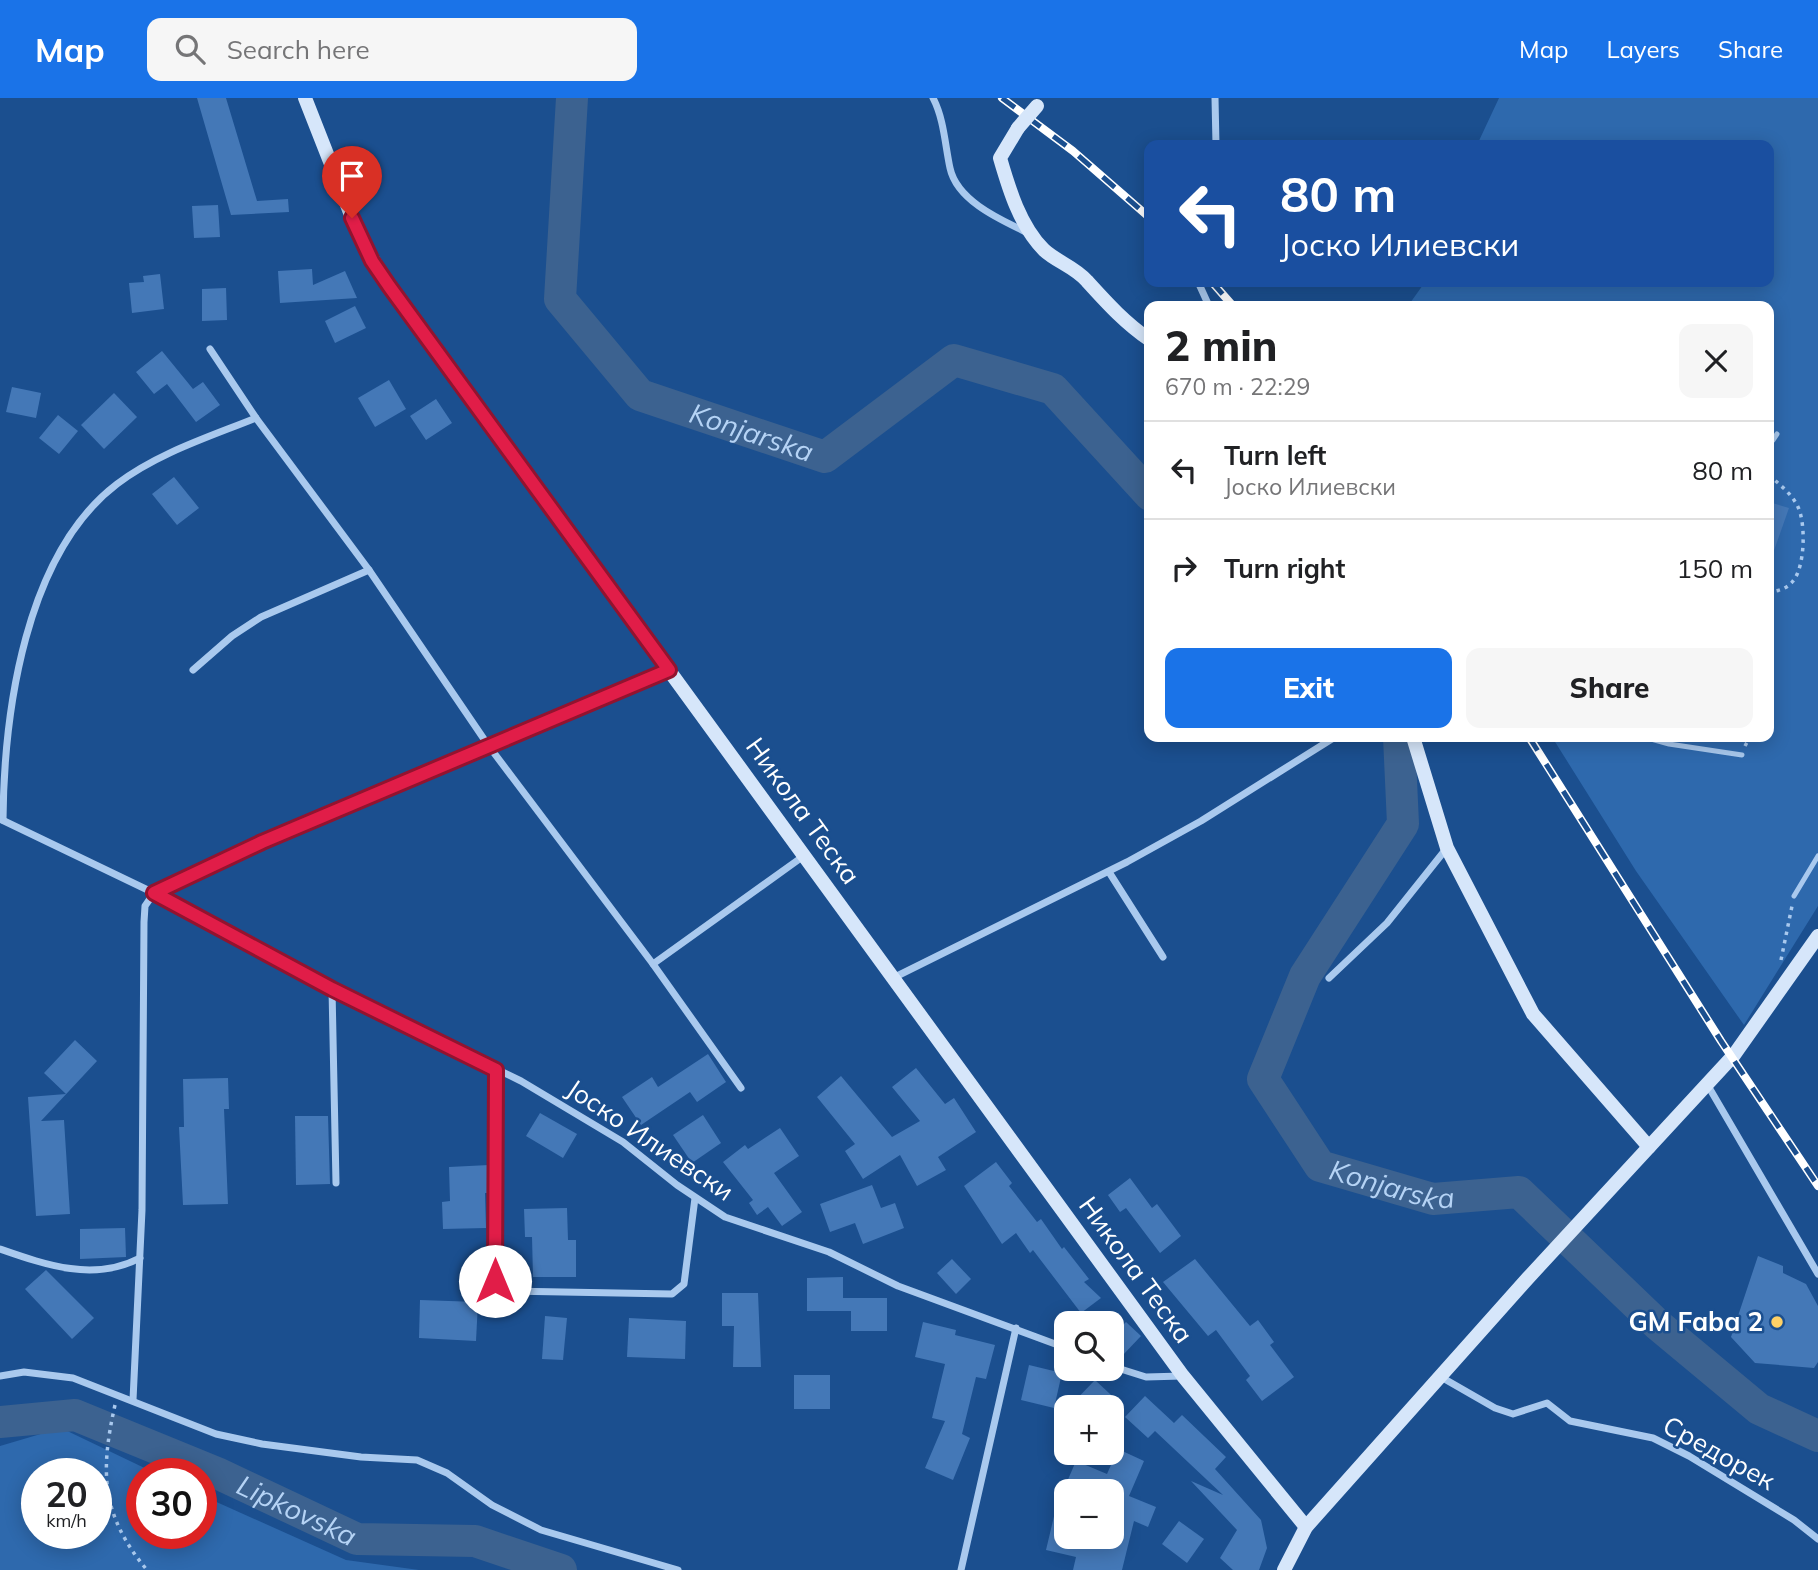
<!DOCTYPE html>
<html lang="en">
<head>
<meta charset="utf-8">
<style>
	body { margin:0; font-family:Mulish,sans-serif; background:#f6f6f6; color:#202124; height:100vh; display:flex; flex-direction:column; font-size:26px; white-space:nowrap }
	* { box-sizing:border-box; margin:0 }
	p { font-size:23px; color:#757577 }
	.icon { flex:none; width:38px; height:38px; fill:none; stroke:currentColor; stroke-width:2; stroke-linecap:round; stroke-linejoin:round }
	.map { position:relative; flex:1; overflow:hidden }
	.drawer { position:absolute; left:1144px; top:203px; width:630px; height:441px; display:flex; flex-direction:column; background:#fff; border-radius:14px; box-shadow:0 4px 18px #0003 }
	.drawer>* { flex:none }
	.banner { position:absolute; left:1144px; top:42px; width:630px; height:147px; border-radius:14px; box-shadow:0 4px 18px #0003; background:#1a4fa0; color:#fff; overflow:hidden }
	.tools { position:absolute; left:1054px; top:1213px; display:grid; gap:14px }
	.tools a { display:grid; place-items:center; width:70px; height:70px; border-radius:14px; background:#fff; box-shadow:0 4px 18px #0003; font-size:35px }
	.speed { position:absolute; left:21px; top:1360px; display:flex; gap:14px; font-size:35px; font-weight:700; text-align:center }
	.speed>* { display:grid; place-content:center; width:91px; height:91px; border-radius:50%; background:#fff; box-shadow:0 4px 18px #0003; line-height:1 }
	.speed small { font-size:18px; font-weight:400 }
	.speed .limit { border:10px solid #d22; background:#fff; color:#111 }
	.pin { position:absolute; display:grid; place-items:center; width:60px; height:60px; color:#fff; margin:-72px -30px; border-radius:50% 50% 50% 0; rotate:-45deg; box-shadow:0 0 7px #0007 }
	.pin .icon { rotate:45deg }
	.me { position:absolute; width:77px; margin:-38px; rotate:0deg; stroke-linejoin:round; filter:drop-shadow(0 0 5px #0008) }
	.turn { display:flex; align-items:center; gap:24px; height:147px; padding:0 21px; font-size:32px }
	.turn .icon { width:91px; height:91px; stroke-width:2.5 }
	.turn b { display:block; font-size:49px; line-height:60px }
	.round { display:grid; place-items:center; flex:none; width:74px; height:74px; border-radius:14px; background:#f6f6f6 }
	.headline { display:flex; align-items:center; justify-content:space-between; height:119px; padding:0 21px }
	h1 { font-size:42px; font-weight:800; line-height:52px }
	.action { display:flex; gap:14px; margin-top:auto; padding:14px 21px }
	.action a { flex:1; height:80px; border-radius:14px; background:#1a73e8; color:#fff; font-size:28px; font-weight:800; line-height:80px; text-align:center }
	.action a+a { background:#f6f6f6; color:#202124 }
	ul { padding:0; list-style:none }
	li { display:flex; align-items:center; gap:21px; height:98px; padding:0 21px; border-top:2px solid #e0e0e0 }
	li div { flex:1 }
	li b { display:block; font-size:26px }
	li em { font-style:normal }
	header { display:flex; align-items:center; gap:42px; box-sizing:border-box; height:98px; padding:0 35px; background:#1a73e8; color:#fff }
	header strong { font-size:33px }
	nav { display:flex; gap:38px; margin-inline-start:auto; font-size:24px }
	.search { width:490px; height:63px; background:#f6f6f6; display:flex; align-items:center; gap:18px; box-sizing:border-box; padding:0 24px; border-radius:14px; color:#757577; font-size:26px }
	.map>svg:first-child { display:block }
	.green { fill:#2e69ad; fill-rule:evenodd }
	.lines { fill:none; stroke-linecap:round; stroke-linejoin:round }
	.river { stroke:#3c6290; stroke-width:32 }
	.building { fill:#4478b7 }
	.path { stroke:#a9c9ee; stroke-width:3.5; stroke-dasharray:3.5 5; stroke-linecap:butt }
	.lane { stroke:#a9c9ee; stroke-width:5 }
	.street { stroke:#a9c9ee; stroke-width:7 }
	.secondary { stroke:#d6e6fa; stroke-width:14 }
	.rail-casing { stroke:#fff; stroke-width:8 }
	.rail { stroke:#1b4f8f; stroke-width:5; stroke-dasharray:16; stroke-linecap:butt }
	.secondary-bridge { stroke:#d6e6fa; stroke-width:14 }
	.route-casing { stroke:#92132f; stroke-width:18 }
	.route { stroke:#e11d48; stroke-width:12 }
	.poi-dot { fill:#ffd166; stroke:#1b4f8f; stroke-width:2.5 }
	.labels { text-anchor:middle; stroke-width:5; stroke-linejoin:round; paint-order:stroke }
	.street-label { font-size:26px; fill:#fff; stroke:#1b4f8f }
	.poi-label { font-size:26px; font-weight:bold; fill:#fff; stroke:#1b4f8f; text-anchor:end }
	.water-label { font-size:28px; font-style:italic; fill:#b5d3f5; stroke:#1b4f8f }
</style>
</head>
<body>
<header>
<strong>Map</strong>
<div class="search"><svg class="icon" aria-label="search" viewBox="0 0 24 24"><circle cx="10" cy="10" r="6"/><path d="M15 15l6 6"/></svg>Search here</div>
<nav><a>Map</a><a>Layers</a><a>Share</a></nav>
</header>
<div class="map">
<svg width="1818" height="1472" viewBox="0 0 1818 1472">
	<rect width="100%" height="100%" fill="#1b4f8f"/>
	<g class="green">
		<polygon points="1499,0 1818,0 1818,808 1744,927 1636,773 1552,639 1769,639 1769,208 1408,208 1425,184 1769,184 1769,47 1477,47"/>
		<path d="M61,1330L155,1375L142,1376V1435H201V1397L346,1462L419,1472H0V1348ZM37,1376H96V1435H37Z"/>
	</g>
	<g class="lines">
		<g class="river">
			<path id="s1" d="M572,0L560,201L640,297L825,359L954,262L1053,291L1150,397"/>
			<path id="s2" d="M1399,639L1403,726L1305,878L1263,981L1320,1068L1433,1101L1519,1094L1658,1227L1759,1311L1818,1338"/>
			<path id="s3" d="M0,1324L75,1317L217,1375L357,1441L475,1443L561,1472"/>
		</g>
	</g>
	<g class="building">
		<polygon points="197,0 226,0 257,103 288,101 289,114 231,117"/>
		<polygon points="218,107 220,139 194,140 192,108"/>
		<polygon points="312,171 313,187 345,173 357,200 280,205 278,173"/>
		<polygon points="160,176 164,211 132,215 129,185 144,184 143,178"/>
		<polygon points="226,190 227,222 202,223 202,191"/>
		<polygon points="355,208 366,230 335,245 325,223"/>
		<polygon points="162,253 193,291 203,284 220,307 196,324 167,286 154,296 136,274"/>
		<polygon points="389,282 406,311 375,329 358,300"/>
		<polygon points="12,289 41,295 36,320 6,314"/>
		<polygon points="114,295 137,319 104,351 81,327"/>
		<polygon points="436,301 452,325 426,342 410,318"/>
		<polygon points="58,317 78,333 59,356 39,340"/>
		<polygon points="174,379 199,410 177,427 152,396"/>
		<polygon points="1769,404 1789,410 1771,461 1769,460"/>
		<polygon points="75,942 97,963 41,1023 64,1022 70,1116 36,1118 28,999 66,996 44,975"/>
		<polygon points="708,956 726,984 697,1004 690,994 641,1027 622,999 652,979 658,989"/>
		<polygon points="916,970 945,1006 954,1000 976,1034 938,1059 946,1072 917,1088 900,1057 863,1081 845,1053 855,1046 817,999 841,978 892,1039 920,1023 892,989"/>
		<polygon points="228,980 229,1011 224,1011 228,1106 183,1107 179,1029 184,1029 183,981"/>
		<polygon points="540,1015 577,1036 563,1060 526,1038"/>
		<polygon points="703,1017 721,1045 692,1065 673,1037"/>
		<polygon points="295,1018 328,1018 330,1086 296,1087"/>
		<polygon points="780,1030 799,1058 774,1075 802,1114 782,1128 768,1109 757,1117 749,1105 753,1102 723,1064 745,1047 748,1051"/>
		<polygon points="996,1064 1012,1085 1009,1088 1037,1124 1041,1121 1062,1151 1064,1149 1089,1181 1084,1184 1101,1200 1081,1215 1033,1152 1030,1155 1016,1135 1002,1146 964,1088"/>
		<polygon points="489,1067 489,1095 485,1095 486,1130 443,1131 442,1104 450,1103 449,1069"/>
		<polygon points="1130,1080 1152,1110 1157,1106 1181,1138 1160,1155 1126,1110 1120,1114 1108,1097"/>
		<polygon points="872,1087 881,1110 895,1105 904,1130 863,1146 855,1125 830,1134 820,1106"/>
		<polygon points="567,1110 568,1142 576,1142 576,1179 533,1179 532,1139 525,1139 524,1111"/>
		<polygon points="125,1130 126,1159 80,1161 80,1131"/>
		<polygon points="1758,1158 1783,1168 1783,1175 1806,1186 1818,1208 1818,1264 1814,1270 1755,1265 1731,1239"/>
		<polygon points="952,1161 971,1181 956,1196 937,1175"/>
		<polygon points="1195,1161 1250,1228 1258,1222 1274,1244 1270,1247 1294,1279 1262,1303 1246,1282 1250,1278 1216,1232 1208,1238 1163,1184"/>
		<polygon points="46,1172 94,1220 72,1241 25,1191"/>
		<polygon points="843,1179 843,1200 887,1200 887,1233 851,1233 851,1213 807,1213 807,1180"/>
		<polygon points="722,1195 758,1195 761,1269 733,1269 734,1228 722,1228"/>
		<polygon points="420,1202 478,1204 476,1243 419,1240"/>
		<polygon points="545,1218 567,1220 563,1262 542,1261"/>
		<polygon points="629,1220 686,1223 685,1261 627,1259"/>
		<polygon points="923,1224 956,1232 955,1237 995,1247 986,1281 976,1279 962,1336 970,1340 953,1382 925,1370 945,1323 932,1320 945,1266 915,1259"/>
		<polygon points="1126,1224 1141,1238 1122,1258 1111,1248 1111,1239"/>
		<polygon points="1029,1267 1062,1275 1054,1310 1021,1302"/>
		<rect x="794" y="1277" width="36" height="34"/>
		<polygon points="1095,1282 1124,1309 1069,1309"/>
		<polygon points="1145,1298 1174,1325 1182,1317 1226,1359 1215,1371 1261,1422 1267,1450 1259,1472 1233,1472 1220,1460 1237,1432 1191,1383 1223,1397 1155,1333 1148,1340 1125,1319"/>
		<polygon points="1118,1351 1144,1363 1129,1398 1156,1409 1148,1429 1134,1423 1122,1472 1073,1472 1076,1459 1046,1452 1060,1393 1066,1393 1066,1438 1111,1438 1111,1393 1063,1393 1076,1363 1107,1376"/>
		<polygon points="1179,1423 1204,1441 1187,1465 1162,1446"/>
	</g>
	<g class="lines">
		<g class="path">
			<path d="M1769,377C1780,387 1792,396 1798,409C1806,426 1805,469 1793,483C1787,491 1778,493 1769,494"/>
			<polyline points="1745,648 1750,639"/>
			<polyline points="1781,862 1792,808"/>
			<path d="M115,1307C100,1374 101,1417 147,1472"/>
		</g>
		<g class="lane">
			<polyline points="1769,340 1773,342 1777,336"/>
			<polyline points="1644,639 1669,646 1742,657"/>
			<polyline points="1794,798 1818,758"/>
		</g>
		<g class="street">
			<path d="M933,0C944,21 945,47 950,70C957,103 1001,122 1028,135"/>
			<polyline points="1215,0 1216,47"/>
			<polyline points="1199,186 1209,208"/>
			<polyline points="210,251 256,320 369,472 488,647 653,866 741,990"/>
			<polyline points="193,572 232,538 261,519 369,472"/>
			<polyline points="0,721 154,795 332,891 521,983 623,1044 677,1087 725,1119 829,1154 898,1188 1066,1250"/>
			<path d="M3,722C4,614 25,456 117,386C158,355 209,339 256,320"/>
			<polyline points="1109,774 1163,859"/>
			<polyline points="653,866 805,757"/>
			<polyline points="895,879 1127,764 1201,723 1335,639"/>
			<polyline points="1329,880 1387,825 1446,751"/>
			<polyline points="332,891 336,1085"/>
			<polyline points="496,972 495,1183 504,1193 672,1196 684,1186 695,1100"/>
			<polyline points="1707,986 1818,1176"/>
			<path d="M0,1151C46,1167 94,1184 140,1160"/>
			<polyline points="1111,1268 1146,1279 1182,1278"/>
			<polyline points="0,1278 24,1274 73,1280 216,1336 262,1346 361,1359 417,1362 447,1375 492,1407 541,1432 678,1472"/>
			<polyline points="1441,1279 1495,1310 1513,1316 1547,1305 1570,1323 1653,1340 1689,1358 1794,1422 1818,1441"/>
			<polyline points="133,1302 142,1112 144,824 145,808 154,795 262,744 669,572"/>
			<polyline points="961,1472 1016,1230"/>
		</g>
		<g class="secondary">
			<polyline points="305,0 360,140 389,188 1183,1278 1306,1429"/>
			<path d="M1018,30L1000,60C1009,91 1020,128 1044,152C1057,164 1075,169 1087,183C1107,205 1125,225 1150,242"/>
			<polyline points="1413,639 1447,750 1533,916 1649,1049"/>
			<polyline points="1284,1472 1306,1429 1528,1180 1734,957 1818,838"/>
		</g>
		<g class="rail-casing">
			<g id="rail">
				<polyline points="1002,0 1073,53 1150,120"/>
				<polyline points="1212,184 1233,208"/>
				<polyline points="1529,639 1721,943 1818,1088"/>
			</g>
		</g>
		<use href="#rail" class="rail"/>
		<polyline class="secondary-bridge" points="1018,30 1037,8"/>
	</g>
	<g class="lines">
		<g class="route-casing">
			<polyline id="route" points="352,120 372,163 389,188 669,572 262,744 154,795 332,891 496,972 495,1183"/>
		</g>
		<use href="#route" class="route"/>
	</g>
	<circle class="poi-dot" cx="1777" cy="1224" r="7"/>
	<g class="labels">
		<g class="street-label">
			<text transform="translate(803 713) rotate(54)" y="9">Никола Теска</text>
			<text transform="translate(650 1042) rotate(34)" y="9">Јоско Илиевски</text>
			<text transform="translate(1136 1172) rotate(54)" y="9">Никола Теска</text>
			<text transform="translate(1719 1355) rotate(29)" y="9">Средорек</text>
		</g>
		<g class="poi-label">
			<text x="1763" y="1233">GM Faba 2</text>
		</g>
		<g class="water-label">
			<text dy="10" stroke="none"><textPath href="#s1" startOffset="444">Konjarska</textPath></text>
			<text dy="10" stroke="none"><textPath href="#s2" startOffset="558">Konjarska</textPath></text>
			<text dy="10" stroke="none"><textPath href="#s3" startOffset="317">Lipkovska</textPath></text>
		</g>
	</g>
</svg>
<div class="tools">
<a><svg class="icon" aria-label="search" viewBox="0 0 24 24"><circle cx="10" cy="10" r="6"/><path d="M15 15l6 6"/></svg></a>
<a>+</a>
<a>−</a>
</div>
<div class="speed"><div>20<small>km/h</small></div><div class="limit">30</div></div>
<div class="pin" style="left:352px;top:120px;background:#d93025"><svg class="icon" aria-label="arrive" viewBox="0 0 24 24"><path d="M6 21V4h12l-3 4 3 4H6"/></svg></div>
<svg class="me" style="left:495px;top:1183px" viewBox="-20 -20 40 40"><circle r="19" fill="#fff"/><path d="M0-13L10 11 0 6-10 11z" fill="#e11d48"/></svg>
<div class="banner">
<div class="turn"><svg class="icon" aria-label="left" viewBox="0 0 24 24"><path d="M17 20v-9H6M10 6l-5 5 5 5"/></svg><div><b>80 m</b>Јоско Илиевски</div></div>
</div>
<section class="drawer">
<div class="headline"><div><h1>2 min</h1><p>670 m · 22:29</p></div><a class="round"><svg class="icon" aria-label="close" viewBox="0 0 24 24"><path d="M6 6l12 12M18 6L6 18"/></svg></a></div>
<ul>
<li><svg class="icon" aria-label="left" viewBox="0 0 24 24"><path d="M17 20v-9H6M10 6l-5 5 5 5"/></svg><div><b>Turn left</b><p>Јоско Илиевски</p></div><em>80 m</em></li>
<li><svg class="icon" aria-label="right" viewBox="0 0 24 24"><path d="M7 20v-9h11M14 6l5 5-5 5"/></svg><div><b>Turn right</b></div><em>150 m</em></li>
</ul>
<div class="action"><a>Exit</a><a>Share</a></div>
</section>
</div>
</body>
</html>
